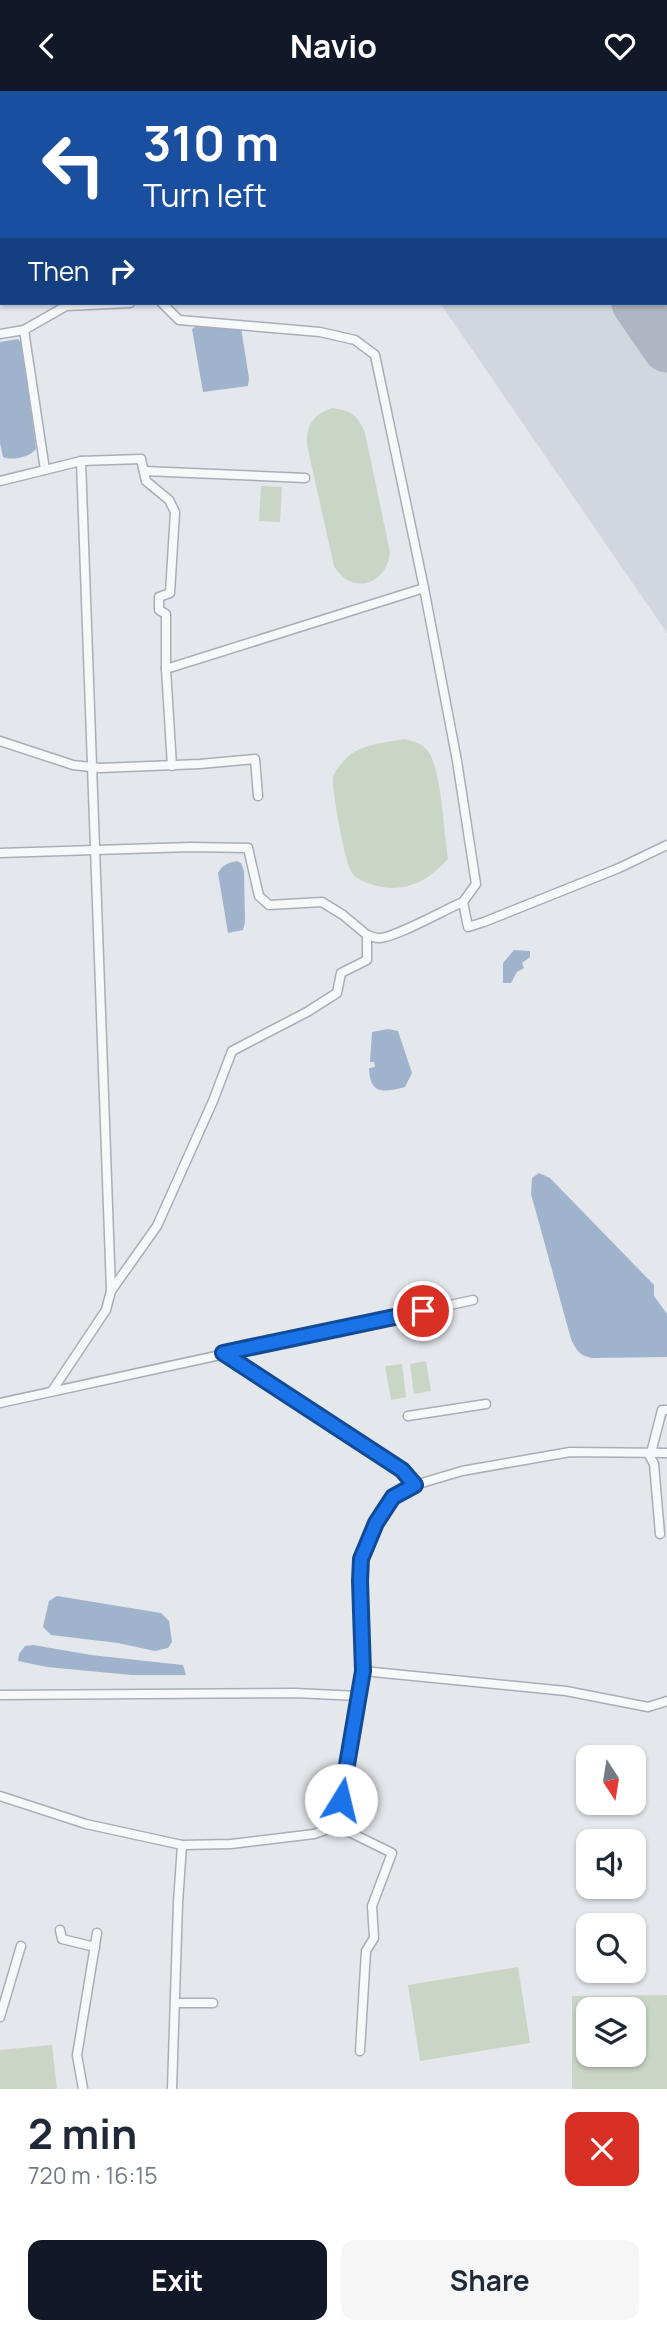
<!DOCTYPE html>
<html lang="en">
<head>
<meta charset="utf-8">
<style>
	body { margin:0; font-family:Manrope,sans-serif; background:#f6f6f7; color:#1f2937; height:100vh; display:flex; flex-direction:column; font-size:26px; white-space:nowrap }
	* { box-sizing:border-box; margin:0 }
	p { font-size:23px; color:#747a83 }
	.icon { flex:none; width:38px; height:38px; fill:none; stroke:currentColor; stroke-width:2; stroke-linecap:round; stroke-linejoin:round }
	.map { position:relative; height:1998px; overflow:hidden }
	.details { display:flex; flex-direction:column; background:#fff; flex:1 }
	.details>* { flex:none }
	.guide { position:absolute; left:0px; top:0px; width:668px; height:214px; box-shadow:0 2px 5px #0004; background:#1a4fa0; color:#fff; overflow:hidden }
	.needle { width:46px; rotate:168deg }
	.controls { position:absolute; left:576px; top:1654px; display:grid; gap:14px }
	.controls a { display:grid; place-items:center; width:70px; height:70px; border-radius:14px; background:#fff; box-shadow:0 2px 5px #0004; font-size:35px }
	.pin { position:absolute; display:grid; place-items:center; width:60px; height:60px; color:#fff; margin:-30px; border:4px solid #fff; border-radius:50%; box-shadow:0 2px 7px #0007 }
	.me { position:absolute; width:77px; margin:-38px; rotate:9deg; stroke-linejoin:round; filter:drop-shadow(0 0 5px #0008) }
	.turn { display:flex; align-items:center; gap:24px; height:147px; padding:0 28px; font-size:32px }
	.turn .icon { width:91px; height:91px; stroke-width:2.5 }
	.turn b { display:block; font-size:49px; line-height:60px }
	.then { display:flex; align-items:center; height:66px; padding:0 28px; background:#0003; gap:14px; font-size:26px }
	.round { display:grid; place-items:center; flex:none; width:74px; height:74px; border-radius:14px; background:#f6f6f7 }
	.headline { display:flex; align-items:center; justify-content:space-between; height:119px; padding:0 28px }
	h1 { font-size:42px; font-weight:700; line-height:52px }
	.primary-button { display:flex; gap:14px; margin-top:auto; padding:14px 28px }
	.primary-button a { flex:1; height:80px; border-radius:14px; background:#111827; color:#fff; font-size:28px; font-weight:700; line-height:80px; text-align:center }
	.primary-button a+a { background:#f6f6f7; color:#1f2937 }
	header { display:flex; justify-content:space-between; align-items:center; height:91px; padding:0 28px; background:#111827; color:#fff; font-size:32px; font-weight:700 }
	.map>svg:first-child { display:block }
	.built { fill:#d2d6de }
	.green { fill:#c9d6c5; fill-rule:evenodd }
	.water { fill:#9fb4cc }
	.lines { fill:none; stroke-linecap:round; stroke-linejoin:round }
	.taxiway { stroke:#b0b6c1; stroke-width:19 }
	.runway { stroke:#b0b6c1; stroke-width:49 }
	.street-casing { stroke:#a9aeb7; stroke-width:11 }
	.street { stroke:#f7f8fa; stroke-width:8 }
	.route-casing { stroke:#114b97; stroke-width:18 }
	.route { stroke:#1a73e8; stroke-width:12 }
</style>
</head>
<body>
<header><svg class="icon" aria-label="back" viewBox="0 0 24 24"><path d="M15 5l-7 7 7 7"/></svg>Navio<svg class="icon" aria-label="heart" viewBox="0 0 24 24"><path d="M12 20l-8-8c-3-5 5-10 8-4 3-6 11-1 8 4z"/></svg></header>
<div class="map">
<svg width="667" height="1998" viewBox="0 0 667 1998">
	<rect width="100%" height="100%" fill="#e4e7ec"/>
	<polygon class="built" points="294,0 667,0 667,542 440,212 667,212 667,2"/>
	<g class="green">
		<path d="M332,317C350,319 358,324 365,342L390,461C387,494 351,505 334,475L307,354C306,334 313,324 332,317Z"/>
		<polygon points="261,395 282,396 280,431 259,430"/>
		<path d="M405,648C416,651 426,654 431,665C442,689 444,741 448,768C427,791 404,803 373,794C365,791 355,788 351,780C345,770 331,696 333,686C334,682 339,675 342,672C356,653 384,652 405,648Z"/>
		<polygon points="426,1270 431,1300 414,1303 410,1273"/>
		<polygon points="402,1273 406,1306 391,1309 385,1275"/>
		<polygon points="518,1876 530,1952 420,1970 408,1894"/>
		<path d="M667,1904V1998H572V1905ZM634,1918V1964H588V1918Z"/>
		<polygon points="52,1954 57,1998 0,1998 0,1959"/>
	</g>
	<g class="water">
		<polygon points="195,236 241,237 249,287 248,295 203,301 192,238"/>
		<path d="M18,248L22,253L36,358C30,366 13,370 3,366L0,352V251Z"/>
		<path d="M237,770L241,772L244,780L245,831L243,839L228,842L218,782C223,773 228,772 237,770Z"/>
		<polygon points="514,859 530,860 530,866 522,872 524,877 517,881 511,892 503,892 503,872"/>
		<path d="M388,938L398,940L412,982L405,996C382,1002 370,1003 369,977L375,976L374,971H370L372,941Z"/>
		<path d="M539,1082L550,1087L654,1194V1205L667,1223V1266L592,1267C579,1264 577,1260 571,1248L531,1103L532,1087Z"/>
		<polygon points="57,1505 161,1522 169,1530 172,1551 168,1557 155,1560 118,1552 51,1544 43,1536 49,1510"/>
		<polygon points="33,1554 91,1564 183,1574 186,1584 131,1584 47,1576 18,1570 19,1563 25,1555"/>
	</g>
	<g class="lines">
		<polyline class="taxiway" points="644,2 646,0"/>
		<g class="runway">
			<polyline points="490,0 491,2"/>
			<polyline points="636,212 667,257"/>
		</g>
		<g class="street-casing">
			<g id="street">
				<polyline points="198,0 201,2"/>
				<polyline points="162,212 179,229 320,241 355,249 375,264 424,497 166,578 172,675"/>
				<polyline points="0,243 24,239"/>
				<polyline points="81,370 111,1199"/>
				<polyline points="45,379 24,239 66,215 130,212"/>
				<polyline points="144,380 305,387"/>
				<polyline points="0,390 81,370 141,368 146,390 169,409 175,421 170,502 159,506 159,519 166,523 166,578"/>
				<polyline points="424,497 457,670 476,793 463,811"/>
				<polyline points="0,650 73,674 100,677 200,673 255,668 258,705"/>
				<polyline points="0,762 191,756 248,757 259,805 269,814 322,811 343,824 367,844"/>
				<polyline points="223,1262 402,1379 415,1394"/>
				<path d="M52,1300L106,1219L111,1200L157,1135L213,1010L232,960L307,921L337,902L341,882L367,869V844C371,845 374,847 378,847C391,849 446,818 463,811L468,836L484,831L619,777L667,754"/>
				<polyline points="0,1312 473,1209"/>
				<polyline points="408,1325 486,1313"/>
				<polyline points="648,1362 654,1373 660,1443"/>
				<polyline points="651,1362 662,1319 667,1319"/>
				<polyline points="363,1580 566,1600 648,1616 667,1610"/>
				<polyline points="0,1604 295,1602 358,1605"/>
				<polyline points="0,1705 86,1733 182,1754 231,1753 314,1743 337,1735 363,1580 360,1490 361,1468 376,1432 393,1406 415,1394 462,1380 570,1361 667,1362"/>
				<polyline points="337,1735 392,1762 372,1815 374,1847 366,1860 360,1960"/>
				<polyline points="60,1839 62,1848 95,1856"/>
				<polyline points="175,1912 213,1912"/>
				<polyline points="0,1926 21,1855"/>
				<polyline points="83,1998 77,1964 97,1842"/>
				<polyline points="172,1998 178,1812 182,1754"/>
			</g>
		</g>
		<use href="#street" class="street"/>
	</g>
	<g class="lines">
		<g class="route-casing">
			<polyline id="route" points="341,1709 363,1580 360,1490 361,1468 376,1432 393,1406 415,1394 402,1379 223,1262 423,1220"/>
		</g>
		<use href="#route" class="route"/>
	</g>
</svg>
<div class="controls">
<a><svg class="needle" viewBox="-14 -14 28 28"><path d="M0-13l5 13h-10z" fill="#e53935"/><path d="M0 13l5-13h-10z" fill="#747a83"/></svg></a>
<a><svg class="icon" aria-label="sound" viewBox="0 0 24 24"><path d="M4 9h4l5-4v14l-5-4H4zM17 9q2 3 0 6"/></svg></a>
<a><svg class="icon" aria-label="search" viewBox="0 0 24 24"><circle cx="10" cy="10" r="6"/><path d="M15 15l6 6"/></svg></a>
<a><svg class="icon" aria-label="layers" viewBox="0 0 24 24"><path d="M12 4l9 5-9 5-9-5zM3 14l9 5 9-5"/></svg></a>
</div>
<div class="pin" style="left:423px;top:1220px;background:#d93025"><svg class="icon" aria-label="arrive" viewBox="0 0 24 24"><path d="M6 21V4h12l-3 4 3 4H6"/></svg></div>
<svg class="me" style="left:341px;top:1709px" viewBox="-20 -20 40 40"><circle r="19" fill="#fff"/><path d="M0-13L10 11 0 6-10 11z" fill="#1a73e8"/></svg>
<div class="guide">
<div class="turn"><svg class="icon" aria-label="left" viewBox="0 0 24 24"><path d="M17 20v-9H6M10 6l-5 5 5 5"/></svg><div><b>310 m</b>Turn left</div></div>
<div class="then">Then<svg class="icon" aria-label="right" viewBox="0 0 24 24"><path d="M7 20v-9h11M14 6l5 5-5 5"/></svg></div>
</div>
</div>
<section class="details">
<div class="headline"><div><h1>2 min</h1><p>720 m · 16:15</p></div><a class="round" style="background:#d93025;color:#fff"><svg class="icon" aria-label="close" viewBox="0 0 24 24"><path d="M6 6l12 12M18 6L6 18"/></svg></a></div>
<div class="primary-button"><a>Exit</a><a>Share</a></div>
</section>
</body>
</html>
